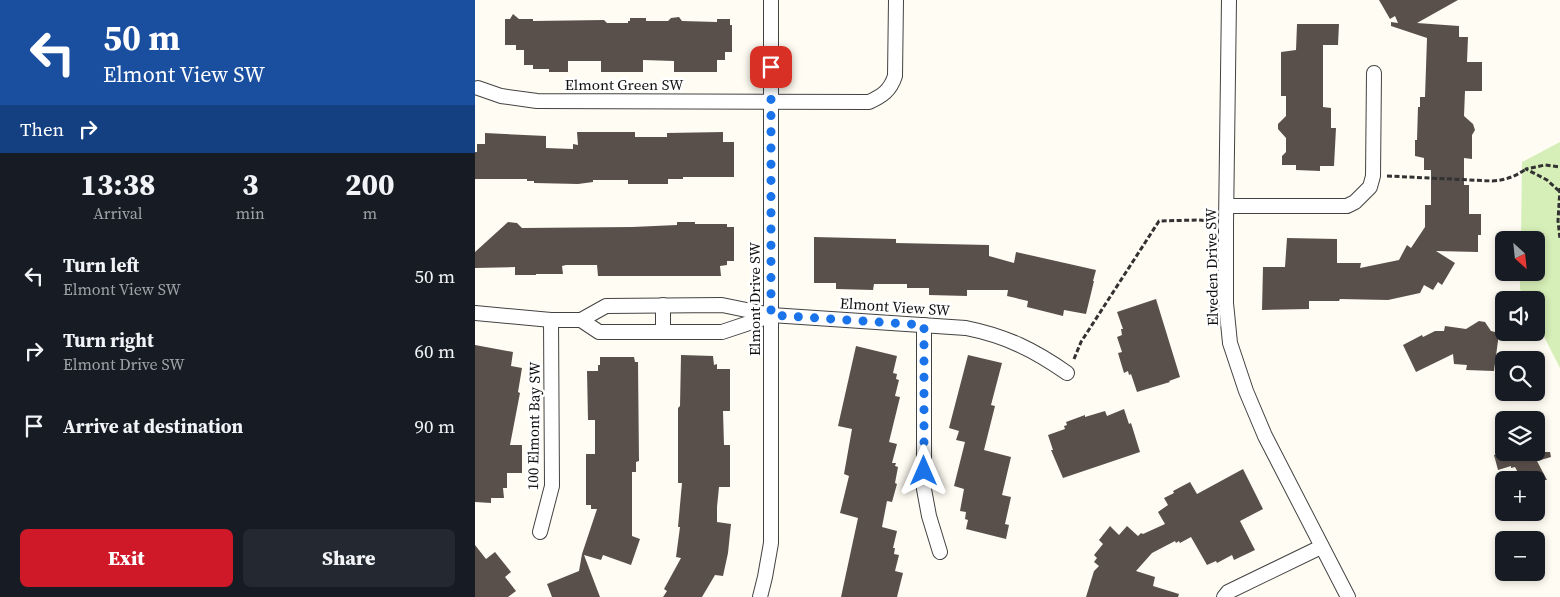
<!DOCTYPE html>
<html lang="en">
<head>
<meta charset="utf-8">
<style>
	body { margin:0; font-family:"Source Serif 4",serif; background:#242831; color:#f1f3f6; height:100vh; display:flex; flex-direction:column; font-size:19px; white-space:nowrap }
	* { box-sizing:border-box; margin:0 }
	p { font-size:16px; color:#9ea1a6 }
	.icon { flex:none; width:28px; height:28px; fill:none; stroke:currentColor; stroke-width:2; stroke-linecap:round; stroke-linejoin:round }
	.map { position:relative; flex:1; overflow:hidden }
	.sheet { display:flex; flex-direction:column; background:#171b24; width:475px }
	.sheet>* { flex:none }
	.hud { background:#1a4fa0; color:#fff; overflow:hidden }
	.needle { width:32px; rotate:153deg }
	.buttons { position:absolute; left:1020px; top:231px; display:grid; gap:10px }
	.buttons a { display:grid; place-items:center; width:50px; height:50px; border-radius:8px; background:#171b24; box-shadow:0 2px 8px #0003; font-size:25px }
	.pin { position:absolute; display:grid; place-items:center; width:42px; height:42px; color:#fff; margin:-21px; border-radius:10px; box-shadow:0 2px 8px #0006 }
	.me { position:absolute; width:55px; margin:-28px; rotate:0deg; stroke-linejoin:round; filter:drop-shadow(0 0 4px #0008) }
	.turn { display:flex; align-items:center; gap:18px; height:105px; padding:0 20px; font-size:22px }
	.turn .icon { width:65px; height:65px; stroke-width:2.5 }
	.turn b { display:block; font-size:35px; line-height:42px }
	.then { display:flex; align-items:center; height:48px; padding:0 20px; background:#0003; gap:10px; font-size:19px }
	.eta { display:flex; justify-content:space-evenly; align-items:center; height:85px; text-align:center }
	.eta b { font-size:30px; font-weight:800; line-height:35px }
	.cta { display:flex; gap:10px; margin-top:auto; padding:10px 20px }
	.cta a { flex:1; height:58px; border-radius:8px; background:#cf1929; color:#fff; font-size:20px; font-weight:800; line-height:58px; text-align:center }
	.cta a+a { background:#242831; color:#f1f3f6 }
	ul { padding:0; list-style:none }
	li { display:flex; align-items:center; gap:15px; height:75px; padding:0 20px }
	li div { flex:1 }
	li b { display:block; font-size:19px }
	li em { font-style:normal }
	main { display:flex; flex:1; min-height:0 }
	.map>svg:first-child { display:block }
	.green { fill:#d6eeb7 }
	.building { fill:#5a504b }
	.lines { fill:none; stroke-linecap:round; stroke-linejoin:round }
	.minor-casing { stroke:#434343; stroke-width:16 }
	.path { stroke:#323232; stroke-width:3; stroke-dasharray:5 2.5; stroke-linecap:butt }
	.minor { stroke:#fff; stroke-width:14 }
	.route { stroke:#1a73e8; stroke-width:9; stroke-dasharray:0 16.2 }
	.labels { text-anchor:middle; stroke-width:5; stroke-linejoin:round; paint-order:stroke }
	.street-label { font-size:15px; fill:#101010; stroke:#fff }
</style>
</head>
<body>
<main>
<section class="sheet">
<div class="hud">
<div class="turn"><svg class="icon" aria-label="left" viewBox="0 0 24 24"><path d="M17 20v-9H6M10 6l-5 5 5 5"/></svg><div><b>50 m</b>Elmont View SW</div></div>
<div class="then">Then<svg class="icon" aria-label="right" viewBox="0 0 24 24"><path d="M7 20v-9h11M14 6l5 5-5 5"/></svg></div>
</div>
<div class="eta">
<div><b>13:38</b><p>Arrival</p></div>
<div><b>3</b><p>min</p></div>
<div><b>200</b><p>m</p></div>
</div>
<ul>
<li><svg class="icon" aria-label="left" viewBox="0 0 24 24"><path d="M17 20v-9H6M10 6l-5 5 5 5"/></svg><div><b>Turn left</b><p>Elmont View SW</p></div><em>50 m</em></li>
<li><svg class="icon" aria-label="right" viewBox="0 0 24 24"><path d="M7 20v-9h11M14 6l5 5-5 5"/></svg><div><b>Turn right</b><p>Elmont Drive SW</p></div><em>60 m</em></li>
<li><svg class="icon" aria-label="arrive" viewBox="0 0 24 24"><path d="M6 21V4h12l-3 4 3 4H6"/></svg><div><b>Arrive at destination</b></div><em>90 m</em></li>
</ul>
<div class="cta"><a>Exit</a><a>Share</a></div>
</section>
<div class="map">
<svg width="1085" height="597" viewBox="0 0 1085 597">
	<rect width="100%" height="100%" fill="#fffcf3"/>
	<polygon class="green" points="1085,142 1085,368 1061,321 1061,300 1051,300 1045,289 1045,273 1061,272 1061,240 1046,240 1047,162"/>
	<g class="building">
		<polygon points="904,0 983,0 942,23 984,26 984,37 993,37 992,62 1007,62 1007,91 990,91 989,116 998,124 1000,130 997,135 997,159 989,158 989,185 994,185 994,214 1006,214 1006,235 1003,235 1003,252 961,251 980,263 967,285 963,282 958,290 949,285 945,293 913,300 865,299 864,301 834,301 834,309 787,310 788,267 810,267 812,238 862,239 862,263 886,263 885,268 924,260 932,245 936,248 950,227 950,205 956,205 956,170 949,170 949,158 940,156 940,140 942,140 943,107 945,107 945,97 950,97 952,38 916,26 916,22 923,23 920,16 915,19"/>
		<polygon points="38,14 44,19 58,19 58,21 129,20 132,23 153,23 153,21 155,21 155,18 171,18 171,21 193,21 196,18 204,17 207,21 242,22 242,19 255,19 255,25 257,25 257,52 250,52 250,60 242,60 242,72 199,72 199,61 168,60 168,72 126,72 126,61 93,61 93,72 74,72 74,69 58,69 58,65 49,65 49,50 41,50 41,45 30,45 30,19 35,19"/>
		<polygon points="822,24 864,24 863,45 848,45 848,107 856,108 856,128 861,128 859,166 845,166 845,171 821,170 821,165 807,165 807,156 811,152 811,138 803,129 803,124 811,116 811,96 806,96 806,52 821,50"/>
		<polygon points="102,132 160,132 160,137 192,137 192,133 248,132 248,142 259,142 259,177 208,177 208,179 193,179 193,184 153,184 153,180 118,180 118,182 103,184 59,183 59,181 52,181 52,179 0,179 0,152 2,152 2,144 10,144 10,133 71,136 71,148 98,149 98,144 103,145"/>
		<polygon points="33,222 42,223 47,228 157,227 202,225 202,222 220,222 220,224 252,224 252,227 259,227 259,261 252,261 252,265 245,266 246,276 123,276 122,265 91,265 87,266 88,274 61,274 61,275 40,275 40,267 0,268 0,252"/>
		<polygon points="339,237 421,239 421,243 514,245 514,256 539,263 541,252 621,270 618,281 619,281 611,314 589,310 588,316 552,307 553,301 532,296 533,290 492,290 492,296 454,295 454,288 432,288 432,284 399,284 398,290 361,289 361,283 339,283"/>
		<polygon points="681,299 705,377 694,381 695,382 662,392 656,374 654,375 653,371 649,373 643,353 647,352 642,337 647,335 646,329 648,329 642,312"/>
		<polygon points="1004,321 1010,322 1016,331 1024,333 1019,371 991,370 992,365 979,364 978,354 941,372 928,345 947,335 948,337 960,331 969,331 970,326 991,329"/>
		<polygon points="0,345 38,352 36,366 47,368 43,392 45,393 35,445 47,445 47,473 32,473 32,488 28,488 29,498 16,498 16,503 0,502"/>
		<polygon points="381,346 422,356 418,373 422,374 421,379 424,380 420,396 425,397 414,442 422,444 417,463 421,463 420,466 423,467 420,483 422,484 417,502 412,501 407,527 422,531 418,548 420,548 419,554 424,555 420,571 428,573 422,597 366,597 383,518 365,513 374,476 369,474 377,429 363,426"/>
		<polygon points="206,355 238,356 239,365 242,364 242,369 255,369 255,411 248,411 249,445 255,445 255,487 244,487 242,507 242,522 256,524 253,553 248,576 240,575 227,597 188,597 192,591 189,589 206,558 201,557 205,527 203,527 207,483 203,483 203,408 205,406"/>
		<polygon points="493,355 527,363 516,405 520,406 509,450 536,457 527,495 536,497 530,524 534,525 531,539 491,529 493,520 490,519 491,512 485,511 489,489 479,486 490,442 481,440 484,431 474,428"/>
		<polygon points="125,357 159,357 160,362 163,362 164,461 161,462 161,472 157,472 157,536 165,539 156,565 128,555 126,560 109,555 125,597 77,597 72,584 104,571 107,554 122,509 116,509 116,505 111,505 111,454 120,454 120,420 113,420 112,371 123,371 123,365 125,365"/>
		<polygon points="649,409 654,424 656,423 665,452 588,478 576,450 578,450 573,435 590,429 589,426 592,425 591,422 610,415 610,417 630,411 632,416"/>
		<polygon points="1029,452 1075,452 1076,457 1062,461 1072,480 1047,480 1040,467 1036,468 1036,466 1023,470 1019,455"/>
		<polygon points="768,469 788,509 765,521 780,550 759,560 757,555 742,563 741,561 732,565 716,537 705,543 704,541 701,543 700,541 677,553 661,571 680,577 678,586 704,594 703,597 611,597 619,571 624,566 619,562 622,558 619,555 628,544 624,540 635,526 644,535 652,526 663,536 666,533 668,534 690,524 683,512 693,505 689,498 699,493 698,491 715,482 722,494"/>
		<polygon points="0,545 11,559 20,552 36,572 30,577 41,591 33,597 0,597"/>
	</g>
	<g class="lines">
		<g class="minor-casing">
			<g id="minor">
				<polyline points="754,0 751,223 751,303 755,343 771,391 790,436 873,597"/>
				<path d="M3,88L26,96L62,101L394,102C407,96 415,91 420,76L421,0"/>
				<polyline points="752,206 872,206 880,202 895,187 898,176 899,73"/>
				<polyline points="0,313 76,320 106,320 124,332 247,332 295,316"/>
				<path d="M106,320L131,306L247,305L296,315L491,328C531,336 559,350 592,373"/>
				<polyline points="449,325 449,489 454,516 465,552"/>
				<polyline points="188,332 188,305"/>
				<polyline points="65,532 77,486 76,320"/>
				<polyline points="285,597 290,577 296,543 296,0"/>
				<polyline points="749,597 753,592 846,547"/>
			</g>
		</g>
		<g class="path">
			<path d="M912,176L1017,181C1031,180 1039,177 1051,169"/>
			<polyline points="1085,188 1083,221 1085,239"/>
			<polyline points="1084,191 1072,180 1051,169 1070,165 1085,167"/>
			<polyline points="599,359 606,342 684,221 723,220 735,221"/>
		</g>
		<use href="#minor" class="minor"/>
	</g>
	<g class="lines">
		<polyline class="route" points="296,67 296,315 449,325 449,471"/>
	</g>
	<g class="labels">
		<g class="street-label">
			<text x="149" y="90">Elmont Green SW</text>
			<text transform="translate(737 267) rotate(-91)" y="5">Elveden Drive SW</text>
			<text transform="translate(280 299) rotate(-90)" y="5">Elmont Drive SW</text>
			<text transform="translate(420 307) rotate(4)" y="5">Elmont View SW</text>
			<text transform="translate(59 426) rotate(-89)" y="5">100 Elmont Bay SW</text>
		</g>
	</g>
</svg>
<div class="buttons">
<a><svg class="needle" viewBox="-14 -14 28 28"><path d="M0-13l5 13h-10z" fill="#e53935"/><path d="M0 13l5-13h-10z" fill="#9ea1a6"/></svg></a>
<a><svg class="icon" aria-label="sound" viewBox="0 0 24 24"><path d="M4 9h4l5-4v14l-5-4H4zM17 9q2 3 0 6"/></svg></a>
<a><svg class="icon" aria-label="search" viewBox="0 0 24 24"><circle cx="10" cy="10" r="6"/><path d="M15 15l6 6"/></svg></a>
<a><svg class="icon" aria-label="layers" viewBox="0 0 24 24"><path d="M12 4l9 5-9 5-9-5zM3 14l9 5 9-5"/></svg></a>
<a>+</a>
<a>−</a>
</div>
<div class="pin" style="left:296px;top:67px;background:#d93025"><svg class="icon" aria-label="arrive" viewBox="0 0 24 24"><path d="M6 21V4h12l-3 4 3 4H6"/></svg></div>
<svg class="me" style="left:449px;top:471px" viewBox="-20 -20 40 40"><path d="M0-17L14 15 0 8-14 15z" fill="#1a73e8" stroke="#fff" stroke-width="4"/></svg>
</div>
</main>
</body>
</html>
